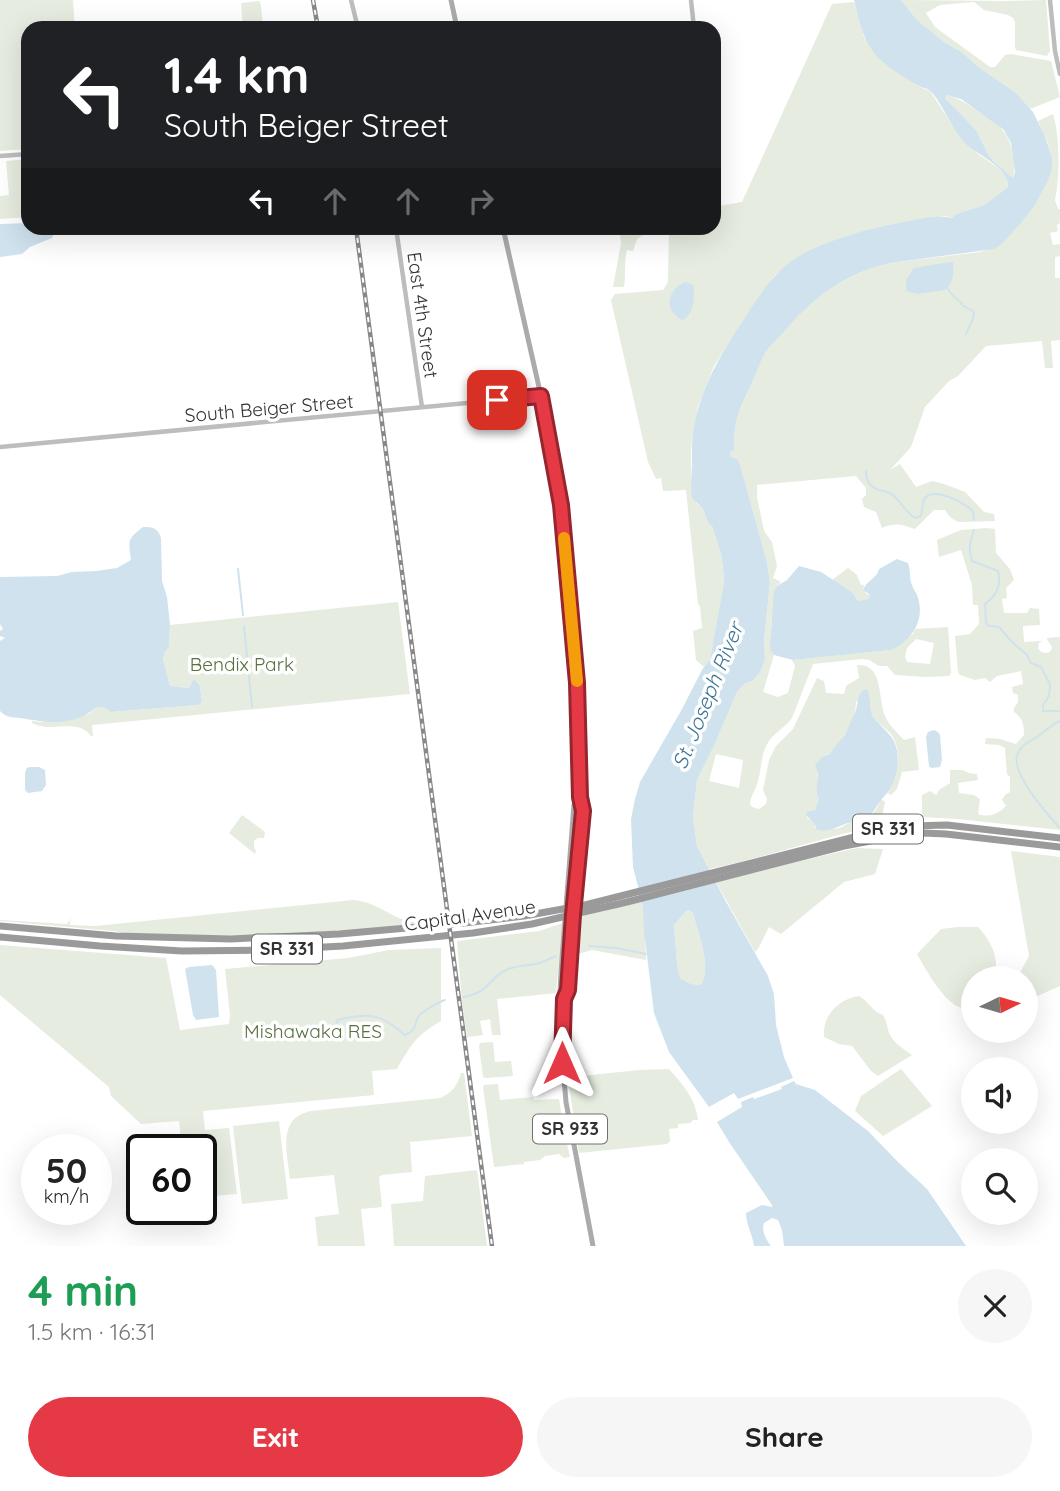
<!DOCTYPE html>
<html lang="en">
<head>
<meta charset="utf-8">
<style>
	body { margin:0; font-family:Quicksand,sans-serif; background:#f6f6f6; color:#222; height:100vh; display:flex; flex-direction:column; font-size:26px; white-space:nowrap }
	* { box-sizing:border-box; margin:0 }
	p { font-size:23px; color:#767676 }
	.icon { flex:none; width:38px; height:38px; fill:none; stroke:currentColor; stroke-width:2; stroke-linecap:round; stroke-linejoin:round }
	.map { position:relative; height:1246px; overflow:hidden }
	.sheet { display:flex; flex-direction:column; background:#fff; flex:1 }
	.sheet>* { flex:none }
	.hud { position:absolute; left:21px; top:21px; width:700px; height:214px; border-radius:21px; box-shadow:0 7px 28px #0002; background:#202124; color:#fff; overflow:hidden }
	.needle { width:46px; rotate:85deg }
	.buttons { position:absolute; left:961px; top:966px; display:grid; gap:14px }
	.buttons a { display:grid; place-items:center; width:77px; height:77px; border-radius:50%; background:#fff; box-shadow:0 7px 28px #0002; font-size:35px }
	.speed { position:absolute; left:21px; top:1134px; display:flex; gap:14px; font-size:35px; font-weight:700; text-align:center }
	.speed>* { display:grid; place-content:center; width:91px; height:91px; border-radius:50%; background:#fff; box-shadow:0 7px 28px #0002; line-height:1 }
	.speed small { font-size:18px; font-weight:400 }
	.speed .limit { border:4px solid #111; border-radius:10px; background:#fff; color:#111 }
	.pin { position:absolute; display:grid; place-items:center; width:60px; height:60px; color:#fff; margin:-30px; border-radius:14px; box-shadow:0 4px 10px #0006 }
	.me { position:absolute; width:77px; margin:-38px; rotate:0deg; stroke-linejoin:round; filter:drop-shadow(0 0 5px #0008) }
	.turn { display:flex; align-items:center; gap:24px; height:147px; padding:0 28px; font-size:32px }
	.turn .icon { width:91px; height:91px; stroke-width:2.5 }
	.turn b { display:block; font-size:49px; line-height:60px }
	.lanes { display:flex; align-items:center; height:66px; padding:0 28px; background:#0003; justify-content:center; gap:35px; direction:ltr }
	.lanes .off { opacity:.35 }
	.round { display:grid; place-items:center; flex:none; width:74px; height:74px; border-radius:37px; background:#f6f6f6 }
	.overview { display:flex; align-items:center; justify-content:space-between; height:119px; padding:0 28px }
	h1 { font-size:42px; font-weight:700; line-height:52px; color:#1e9e55 }
	.cta { display:flex; gap:14px; margin-top:auto; padding:14px 28px }
	.cta a { flex:1; height:80px; border-radius:42px; background:#e63946; color:#fff; font-size:28px; font-weight:700; line-height:80px; text-align:center }
	.cta a+a { background:#f6f6f6; color:#222 }
	.map>svg:first-child { display:block }
	.green { fill:#e6ecdf; fill-rule:evenodd }
	.water { fill:#cfe2ee; fill-rule:evenodd }
	.lines { fill:none; stroke-linecap:round; stroke-linejoin:round }
	.stream { stroke:#cfe2ee; stroke-width:2 }
	.secondary { stroke:#bdbdbd; stroke-width:4.5 }
	.primary { stroke:#ababab; stroke-width:5 }
	.highway { stroke:#9a9a9a; stroke-width:7 }
	.rail-casing { stroke:#888; stroke-width:4.5 }
	.rail { stroke:#fff; stroke-width:2; stroke-dasharray:5; stroke-linecap:butt }
	.route-casing { stroke:#96252e; stroke-width:18 }
	.route { stroke:#e63946; stroke-width:12 }
	.slow { stroke:#f59e0b; stroke-width:12 }
	.labels { text-anchor:middle; stroke-width:7; stroke-linejoin:round; paint-order:stroke }
	.shield { fill:#fff; stroke:#707070; stroke-width:2 }
	.shield-label { font-size:18px; font-weight:bold; fill:#333 }
	.street-label { font-size:19px; fill:#333; stroke:#fff }
	.park-label { font-size:19px; fill:#56703f; stroke:#fff }
	.water-label { font-size:21px; font-style:italic; fill:#3f7597; stroke:#fff }
</style>
</head>
<body>
<div class="map">
<svg width="1060" height="1246" viewBox="0 0 1060 1246">
	<rect width="100%" height="100%" fill="#fff"/>
	<g class="green">
		<polygon points="0,0 73,0 75,28 28,28 28,149 0,151"/>
		<polygon points="901,0 1005,1 1046,0 1050,51 1047,56 1016,50 1015,47 1015,22 1013,18 1008,15 984,10 974,2 940,5 926,13 935,27 990,67 995,67 1005,55 1011,54 1051,61 1060,97 1030,109 1015,92 977,66 963,53 944,42 917,20"/>
		<polygon points="259,1 261,5 263,28 243,28 241,3"/>
		<path d="M854,2L864,37L879,58L920,87L930,91L957,132L978,154L997,167L1007,177L1008,187L984,205L956,214L952,218L945,216L879,227L850,235L824,245L776,274L762,292L714,366L698,406L691,449V476L696,503L703,509L708,523L712,526L721,554L723,569L724,582L710,659L704,667L696,660L693,631L702,628L700,606L698,604L686,490L663,491L661,478L656,479L648,462L611,300L615,294L663,290L668,282L669,231C658,230 646,232 637,239L633,251L627,250C624,263 626,274 624,287H613L621,243L620,234L633,232V228H714V207L742,202L832,4Z"/>
		<path d="M946,95C958,98 966,103 976,110C997,124 1009,129 1013,156C1014,163 1015,170 1013,178L993,161L988,154L976,130L945,98Z"/>
		<path d="M1053,114C1060,136 1060,178 1055,200L1058,209H1060V223L1057,225L1058,231L1050,233L1053,245L1060,244V256L1055,257V278H1060V340L1051,341L1053,368H1045L1042,341L986,346L958,376L949,381L925,407L911,447L890,470L900,464L916,487L932,481L944,484L965,492L984,512L994,514L995,521L958,522L950,517L945,510H934L915,529C901,525 896,522 882,528L876,512L864,507L862,499L866,495V488L856,476L757,485V497L764,531L772,542L777,566L773,578L781,582L777,586C775,602 766,642 774,655L763,692L778,697L788,693L795,666L792,660L891,650L913,634L915,629L948,627L951,673L949,676L926,677L895,675L887,666H879L869,660L862,659L813,664L792,718C786,727 775,732 769,741C760,754 762,770 757,784C755,792 750,796 750,804L752,807L759,809L766,804L767,799L763,790L769,760L776,746L793,729L817,678L824,681L826,693L844,694L846,686L859,678L857,665C885,663 877,701 886,718C890,727 898,733 904,740L915,737L919,770L902,772L897,789L891,795L888,793C896,775 904,750 890,733C885,727 878,724 874,717C869,709 871,699 868,690L856,702C856,721 840,750 822,757L817,775L819,783L817,787L819,799L815,810L807,811V818L813,821L815,828C822,828 833,830 839,828C843,827 846,824 850,823C868,819 874,817 881,799L885,802L883,812L884,817H894L895,822C832,834 772,856 709,869L697,846L693,817L697,780L714,746L737,692L744,684L752,681L765,659L764,641L770,582L767,562L741,468L730,456V453L734,450C734,419 739,410 752,383C756,373 760,362 765,353C770,346 777,339 783,333C814,297 843,274 890,263L980,252L1001,245L1034,207L1052,169V157L1047,141L1038,121ZM916,639L934,643L930,664L907,662L905,657L907,648ZM716,754L743,760L739,788L709,781Z"/>
		<polygon points="28,159 28,217 0,219 0,196 9,195 6,161"/>
		<path d="M987,528L995,529L996,553L1010,569L1014,580L1006,588L1007,598L1002,599L1004,613H1027L1030,608L1039,609L1040,625L1023,626L1024,642L1042,641L1039,643L1038,648L1041,652L1046,653L1050,652C1055,644 1048,645 1047,638L1060,637V830L958,819L922,817V795L930,791L936,795L939,790L950,783V770H962L969,773L977,774L978,780L958,783L959,793L974,795L980,799L978,814C988,818 999,814 1006,806L1002,800L1005,795L1010,792V777L1007,774L1005,748L999,745L985,744L986,738L1000,739L1016,744L1024,735C1024,725 1023,718 1014,712V708L1018,702V695L1013,693L1012,687L1023,684L1021,671L997,676L990,682L985,678L975,680L960,675L958,672L955,636L970,634L979,624L978,605H973L972,585L961,550L939,557L937,540L961,530Z"/>
		<polygon points="848,568 857,575 861,585 864,585 863,591 870,596 868,599 858,601 853,593 832,580"/>
		<path d="M398,602L410,694L92,725L93,736H91C76,717 53,734 32,723V721L40,722L89,714L97,707H103L111,712L198,705L202,702L200,686L191,682L189,688L170,686L163,659L165,652L169,647L170,625Z"/>
		<polygon points="242,815 265,832 264,838 258,838 254,841 254,847 256,851 255,854 229,833"/>
		<polygon points="857,848 883,849 875,874 844,882 781,934 769,927 758,949 755,952 716,882 787,864"/>
		<polygon points="1011,851 1060,857 1060,986 1026,1001 1026,978 1017,978 1029,956"/>
		<path d="M353,900C379,902 388,918 414,922V924L386,928L246,936L128,934L113,931L0,921V920L67,924L72,917L70,921V925L95,926Z"/>
		<polygon points="644,901 646,960 592,950 559,959 556,993 497,999 501,1035 492,1035 490,1019 480,1021 483,1035 467,1037 462,1002 457,941 539,931 584,916"/>
		<path d="M689,910L693,913C698,934 712,965 701,985L691,984L680,978L677,963L674,924L685,912Z"/>
		<path d="M957,927H978C992,942 999,957 995,978H973V1006C968,1007 967,1009 962,1008C945,1005 925,968 917,954L941,929Z"/>
		<path d="M0,945L166,958L180,1030L229,1024L230,1015L225,969L348,958L389,950L441,948V1021C416,1036 412,1043 397,1069L372,1071L374,1095L203,1111L205,1130L229,1128L237,1194L201,1197V1150H182L179,1121L141,1124L111,1096L109,1087L0,995Z"/>
		<path d="M859,996C869,1001 872,1012 883,1015C887,1021 887,1027 889,1033C893,1043 904,1049 912,1055L878,1076L871,1071L852,1046L839,1044L824,1037C822,1016 838,999 859,996Z"/>
		<polygon points="493,1042 495,1062 511,1061 513,1076 486,1078 483,1077 479,1046 480,1043"/>
		<path d="M669,1069C683,1085 696,1099 698,1120H693L690,1123L678,1124V1128L669,1129L670,1141L667,1144L579,1153L569,1086L574,1083L573,1077L639,1070Z"/>
		<polygon points="901,1069 932,1106 883,1136 855,1111 861,1096"/>
		<path d="M464,1073L472,1136L410,1142L412,1172L382,1175L379,1177L382,1207L361,1209L365,1246H318L315,1217L339,1214L334,1175L290,1179C288,1154 276,1118 311,1111L440,1098C452,1093 458,1085 461,1073Z"/>
		<polygon points="498,1084 500,1100 533,1097 534,1100 559,1099 564,1130 570,1157 564,1158 559,1154 545,1156 540,1160 524,1162 524,1164 494,1167 483,1087 484,1085"/>
		<polygon points="279,1121 288,1199 242,1204 233,1126"/>
		<polygon points="477,1170 487,1246 394,1246 391,1204 423,1201 425,1176"/>
	</g>
	<g class="water">
		<path d="M854,0H901L917,20L944,42L963,53L977,66L1015,92L1033,112L1044,134L1052,157V169L1048,180L1034,207L1020,224L1001,245L994,249L890,263C843,274 814,297 783,333C777,339 770,346 765,353C760,363 756,373 752,383C739,410 734,419 734,450L730,453V456L738,460L741,468L767,562L770,582L764,641L765,659L760,672L752,681L744,684L737,692L714,746L697,780L693,817L697,846L725,900L768,976L774,994L776,1025L784,1057L793,1078L738,1099L734,1093L709,1107L669,1052L654,1013L644,931L643,906L633,867L631,819L635,799L640,782L682,709L702,670L710,659L724,582L723,569L721,554L712,526L708,523L703,509L692,498C690,486 692,474 692,461C690,402 717,360 748,313C761,293 773,274 793,260C816,244 865,229 894,224C912,221 934,214 952,218L956,214L984,205L1008,187C1010,168 977,155 965,143C953,131 939,97 929,90C926,88 922,88 919,86C905,78 880,63 872,50C862,36 858,17 854,0ZM946,95L961,99L1004,130L1011,143L1015,172L1013,178L993,161L988,154L976,130L945,98ZM689,910L693,913C698,934 712,965 701,985L691,984L680,978L677,963L674,925L685,912Z"/>
		<polygon points="28,223 28,228 52,228 54,234 52,238 30,247 22,254 0,257 0,224"/>
		<path d="M950,262H953C954,272 953,284 945,290L917,294L906,291V280L914,268Z"/>
		<path d="M686,282L693,285C695,297 694,315 682,320C663,310 667,289 686,282Z"/>
		<path d="M143,527C153,527 158,528 161,538L162,581L167,597L170,625L169,647L165,652L163,659L170,686L189,688L192,681L195,680L200,686L202,702L198,705L111,712L103,707H97C73,727 49,723 20,718C11,717 7,718 0,711V641L5,638L0,636V631L3,629L0,624V577L57,576L72,572L96,571L117,568L131,560C129,541 126,540 143,527Z"/>
		<path d="M897,559L908,563C911,571 909,578 912,585C913,589 916,592 917,595C926,619 913,640 891,650L793,660L774,655L771,651L770,644L774,592L777,586L787,580L799,566L821,572L853,593L858,601L868,599L870,596L868,593L863,591C865,581 877,579 879,569Z"/>
		<path d="M864,690H868C871,698 869,708 873,716C881,729 895,734 897,751C899,765 896,780 888,792C886,795 883,797 881,800C875,808 873,815 864,820C859,823 853,822 848,823C837,827 830,832 817,830L813,822L806,815L807,811L815,810L819,799C813,788 822,777 815,765L822,757L829,754L845,735L856,710L859,695Z"/>
		<polygon points="934,730 938,732 940,735 942,760 940,767 931,768 929,766 926,737 928,732"/>
		<polygon points="30,767 39,767 45,770 46,785 42,791 28,793 25,790 25,772 27,768"/>
		<polygon points="212,965 216,970 219,1017 196,1020 193,1015 185,969 189,967"/>
		<path d="M794,1081L796,1084L815,1090L868,1131L898,1162L927,1189L966,1246H784L782,1230L778,1220L772,1218L764,1223C761,1231 766,1239 771,1246H754C753,1235 746,1225 746,1213L762,1205L772,1207V1205L729,1142L717,1122L742,1107L741,1102L753,1097L754,1099L782,1089L781,1087Z"/>
	</g>
	<g class="lines">
		<g class="stream">
			<polyline points="947,288 955,298 961,302 962,305 974,312 973,319 966,334"/>
			<path d="M866,471C866,477 867,483 873,487C879,491 888,491 894,496C902,503 906,512 915,518L921,516C922,512 922,504 924,500C932,484 965,504 973,511L974,520"/>
			<path d="M974,530C970,542 968,548 972,561L998,571C1002,585 996,596 985,604L986,623L989,626L999,627L1011,641L1027,655L1031,663L1041,667L1045,675L1050,684L1049,696L1043,705V711H1060"/>
			<polyline points="238,569 243,615"/>
			<polyline points="244,626 252,707"/>
			<path d="M1059,827C1047,814 1012,774 1017,756C1020,745 1029,742 1037,737C1045,731 1051,725 1060,721"/>
			<polyline points="589,946 616,948 646,954"/>
			<path d="M463,997C490,992 487,980 506,970C517,965 529,966 540,963C546,961 551,958 556,956"/>
			<path d="M336,1024L338,1020C370,1012 381,1014 405,1035C419,1028 412,1026 419,1016C423,1011 439,1002 445,1000"/>
		</g>
		<g class="secondary">
			<polyline points="351,0 358,28"/>
			<polyline points="691,0 694,28"/>
			<polyline points="1050,0 1055,51 1060,74"/>
			<polyline points="0,156 28,154"/>
			<polyline points="396,228 422,407"/>
			<polyline points="0,447 541,396"/>
		</g>
		<g class="primary">
			<polyline points="451,0 457,28"/>
			<polyline points="503,228 541,396 559,491 577,683 580,797 583,811 573,915 568,990 564,999 562,1056 566,1102 593,1246"/>
			<polyline points="564,999 560,992 561,971 574,805 580,797"/>
		</g>
		<g class="highway">
			<polyline points="0,926 116,936 231,939 339,934 464,923 524,916 585,905 874,832 912,826 947,825 1060,838"/>
			<polyline points="0,937 100,946 182,951 270,950 343,946 473,933 532,924 627,902 844,846 902,835 924,833 946,834 1060,847"/>
		</g>
		<g class="rail-casing">
			<g id="rail">
				<polyline points="313,0 318,28"/>
				<polyline points="356,228 492,1246"/>
			</g>
		</g>
		<use href="#rail" class="rail"/>
	</g>
	<g class="lines">
		<g class="route-casing">
			<polyline id="route" points="497,400 541,396 561,505 577,683 580,797 583,811 573,915 568,990 564,999 562,1063"/>
		</g>
		<use href="#route" class="route"/>
		<polyline class="slow" points="564,538 577,681"/>
	</g>
	<g class="labels">
		<g class="shield">
			<rect x="853" y="814.5" width="70" height="29" rx="5"/>
			<rect x="252" y="934.5" width="70" height="29" rx="5"/>
			<rect x="533" y="1114.5" width="74" height="29" rx="5"/>
		</g>
		<g class="shield-label">
			<text x="888" y="835">SR 331</text>
			<text x="287" y="955">SR 331</text>
			<text x="570" y="1135">SR 933</text>
		</g>
		<g class="street-label">
			<text transform="translate(423 315) rotate(82)" y="7">East 4th Street</text>
			<text transform="translate(269 408) rotate(-5)" y="7">South Beiger Street</text>
			<text transform="translate(470 915) rotate(-8)" y="7">Capital Avenue</text>
		</g>
		<g class="park-label">
			<text x="242" y="671">Bendix Park</text>
			<text x="313" y="1038">Mishawaka RES</text>
		</g>
		<g class="water-label">
			<text transform="translate(708 696) rotate(-68)" y="7">St. Joseph River</text>
		</g>
	</g>
</svg>
<div class="buttons">
<a><svg class="needle" viewBox="-14 -14 28 28"><path d="M0-13l5 13h-10z" fill="#e53935"/><path d="M0 13l5-13h-10z" fill="#767676"/></svg></a>
<a><svg class="icon" aria-label="sound" viewBox="0 0 24 24"><path d="M4 9h4l5-4v14l-5-4H4zM17 9q2 3 0 6"/></svg></a>
<a><svg class="icon" aria-label="search" viewBox="0 0 24 24"><circle cx="10" cy="10" r="6"/><path d="M15 15l6 6"/></svg></a>
</div>
<div class="speed"><div>50<small>km/h</small></div><div class="limit">60</div></div>
<div class="pin" style="left:497px;top:400px;background:#d93025"><svg class="icon" aria-label="arrive" viewBox="0 0 24 24"><path d="M6 21V4h12l-3 4 3 4H6"/></svg></div>
<svg class="me" style="left:562px;top:1063px" viewBox="-20 -20 40 40"><path d="M0-17L14 15 0 8-14 15z" fill="#e63946" stroke="#fff" stroke-width="4"/></svg>
<div class="hud">
<div class="turn"><svg class="icon" aria-label="left" viewBox="0 0 24 24"><path d="M17 20v-9H6M10 6l-5 5 5 5"/></svg><div><b>1.4 km</b>South Beiger Street</div></div>
<div class="lanes"><svg class="icon" aria-label="left" viewBox="0 0 24 24"><path d="M17 20v-9H6M10 6l-5 5 5 5"/></svg><svg class="icon off" aria-label="ahead" viewBox="0 0 24 24"><path d="M12 20V5M6 11l6-6 6 6"/></svg><svg class="icon off" aria-label="ahead" viewBox="0 0 24 24"><path d="M12 20V5M6 11l6-6 6 6"/></svg><svg class="icon off" aria-label="right" viewBox="0 0 24 24"><path d="M7 20v-9h11M14 6l5 5-5 5"/></svg></div>
</div>
</div>
<section class="sheet">
<div class="overview"><div><h1>4 min</h1><p>1.5 km · 16:31</p></div><a class="round"><svg class="icon" aria-label="close" viewBox="0 0 24 24"><path d="M6 6l12 12M18 6L6 18"/></svg></a></div>
<div class="cta"><a>Exit</a><a>Share</a></div>
</section>
</body>
</html>
